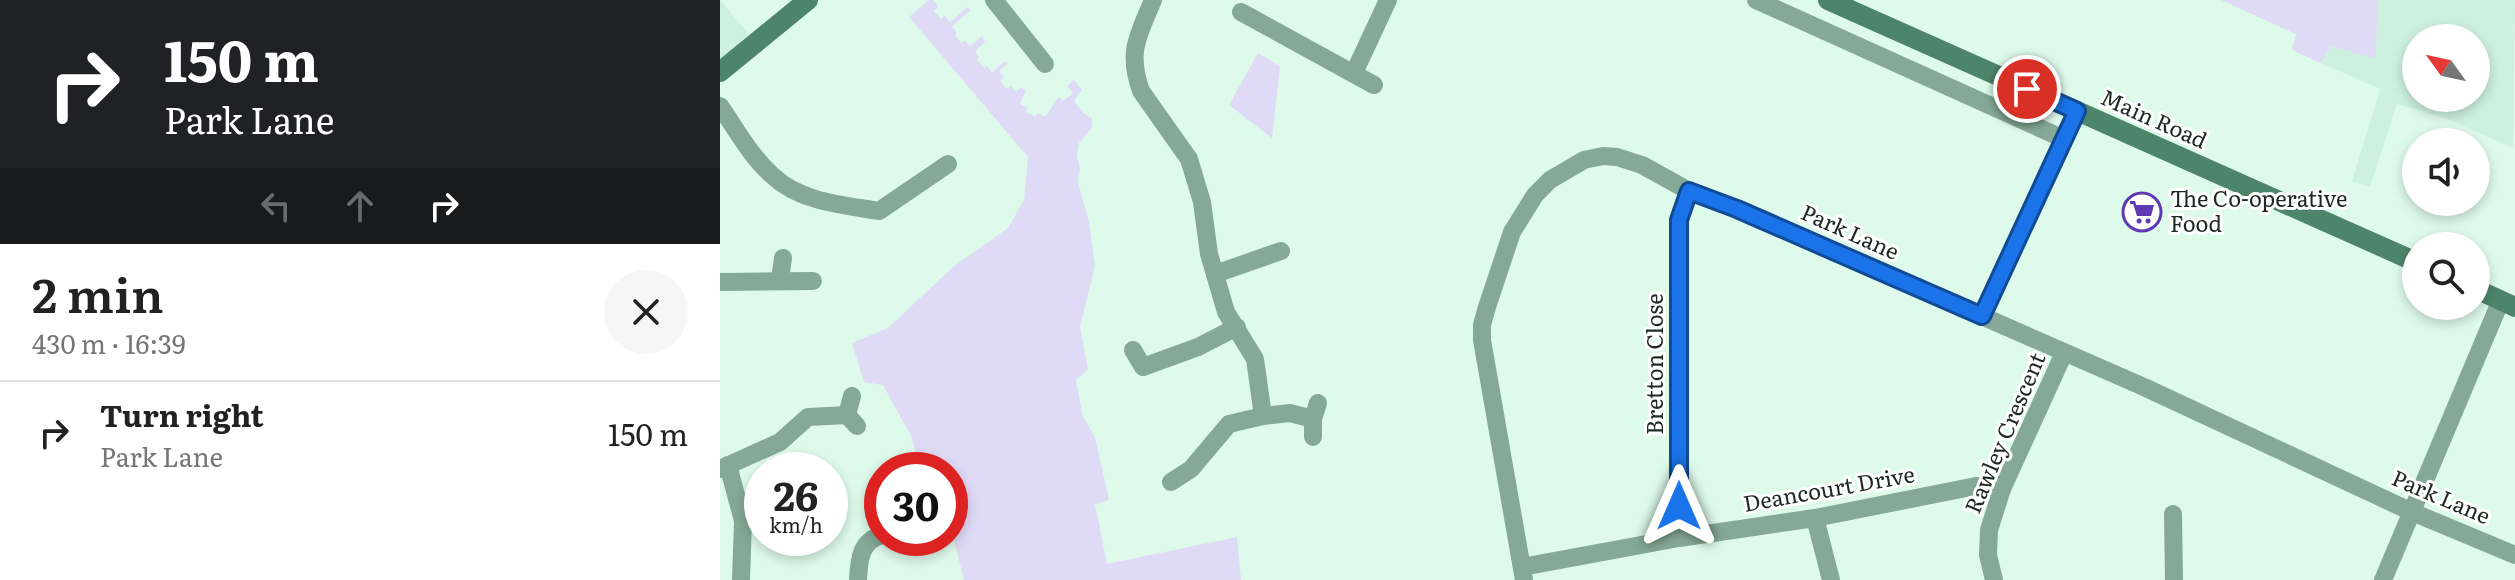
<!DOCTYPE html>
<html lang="en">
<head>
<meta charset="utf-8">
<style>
	body { margin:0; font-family:Literata,serif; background:#f6f6f6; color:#222; height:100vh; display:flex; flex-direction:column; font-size:30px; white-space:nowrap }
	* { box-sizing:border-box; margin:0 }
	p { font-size:26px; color:#767676 }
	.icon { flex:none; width:44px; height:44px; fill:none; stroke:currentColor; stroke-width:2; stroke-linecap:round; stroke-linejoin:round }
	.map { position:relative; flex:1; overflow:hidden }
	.details { display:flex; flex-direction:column; background:#fff; width:720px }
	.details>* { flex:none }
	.banner { background:#202124; color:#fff; overflow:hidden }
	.needle { width:52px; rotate:303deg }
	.fabs { position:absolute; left:1682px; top:24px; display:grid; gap:16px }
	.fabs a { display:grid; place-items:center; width:88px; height:88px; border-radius:50%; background:#fff; box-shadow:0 4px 12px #0003; font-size:40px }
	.speed { position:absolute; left:24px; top:452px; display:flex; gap:16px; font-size:40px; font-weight:700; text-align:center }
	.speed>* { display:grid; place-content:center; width:104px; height:104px; border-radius:50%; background:#fff; box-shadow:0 4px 12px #0003; line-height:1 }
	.speed small { font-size:20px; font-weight:400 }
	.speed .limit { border:12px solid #d22; background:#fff; color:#111 }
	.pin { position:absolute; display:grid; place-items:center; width:68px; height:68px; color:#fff; margin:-34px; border:4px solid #fff; border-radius:50%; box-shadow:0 2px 8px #0007 }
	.me { position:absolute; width:88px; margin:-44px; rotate:0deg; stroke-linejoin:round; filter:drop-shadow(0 0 6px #0008) }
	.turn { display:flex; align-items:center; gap:28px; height:168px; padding:0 32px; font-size:36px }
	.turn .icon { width:104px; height:104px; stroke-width:2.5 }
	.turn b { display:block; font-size:56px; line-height:68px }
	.lanes { display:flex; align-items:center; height:76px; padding:0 32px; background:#0003; justify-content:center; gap:40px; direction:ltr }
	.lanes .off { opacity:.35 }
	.round { display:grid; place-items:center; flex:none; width:84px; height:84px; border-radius:42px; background:#f6f6f6 }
	.head { display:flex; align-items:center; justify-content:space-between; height:136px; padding:0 32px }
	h1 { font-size:48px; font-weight:600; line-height:60px }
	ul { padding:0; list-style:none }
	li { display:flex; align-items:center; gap:24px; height:104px; padding:0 32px; border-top:2px solid #e0e0e0 }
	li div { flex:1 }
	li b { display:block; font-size:30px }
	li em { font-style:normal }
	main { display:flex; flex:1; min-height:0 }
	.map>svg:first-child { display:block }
	.built { fill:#cdf1de; fill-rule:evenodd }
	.green { fill:#dfdbf7 }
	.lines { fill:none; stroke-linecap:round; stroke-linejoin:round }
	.street { stroke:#85a996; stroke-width:18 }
	.secondary { stroke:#4d856a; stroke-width:20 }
	.route-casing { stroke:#114b97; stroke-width:20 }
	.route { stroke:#1a73e8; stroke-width:14 }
	.labels { text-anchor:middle; stroke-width:6; stroke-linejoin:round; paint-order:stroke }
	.street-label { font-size:22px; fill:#1f2924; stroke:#fff }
	.poi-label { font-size:22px; fill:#1f2924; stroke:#fff; text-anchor:start }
</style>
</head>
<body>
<main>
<section class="details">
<div class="banner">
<div class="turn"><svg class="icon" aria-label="right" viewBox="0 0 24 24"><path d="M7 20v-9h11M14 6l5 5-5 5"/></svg><div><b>150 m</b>Park Lane</div></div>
<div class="lanes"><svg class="icon off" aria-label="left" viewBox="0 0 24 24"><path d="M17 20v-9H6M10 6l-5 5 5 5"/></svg><svg class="icon off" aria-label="ahead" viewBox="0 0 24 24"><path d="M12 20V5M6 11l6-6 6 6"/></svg><svg class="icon" aria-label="right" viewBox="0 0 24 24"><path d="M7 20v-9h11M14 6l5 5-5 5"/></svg></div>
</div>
<div class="head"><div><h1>2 min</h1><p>430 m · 16:39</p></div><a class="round"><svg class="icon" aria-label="close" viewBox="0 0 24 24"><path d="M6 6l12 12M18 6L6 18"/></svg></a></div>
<ul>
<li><svg class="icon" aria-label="right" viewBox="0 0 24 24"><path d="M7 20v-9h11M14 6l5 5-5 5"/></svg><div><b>Turn right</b><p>Park Lane</p></div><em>150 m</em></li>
</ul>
</section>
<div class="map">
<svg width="1795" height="580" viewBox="0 0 1795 580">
	<rect width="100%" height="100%" fill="#defaeb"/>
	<g class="built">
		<polygon points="0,0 29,34 0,59"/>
		<path d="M1501,0H1795L1793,148L1728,119L1677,104L1650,187L1632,181L1660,89L1572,50L1576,34ZM1696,38H1756V98H1696Z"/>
	</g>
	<g class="green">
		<polygon points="209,0 214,0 218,7 214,11 221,19 225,16 230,22 248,7 251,10 232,26 237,33 235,35 241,43 245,41 250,46 262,36 265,42 255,51 259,57 257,60 264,68 267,66 272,72 285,61 288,64 279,71 284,77 280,81 287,89 291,86 296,92 301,88 306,90 300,104 308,108 306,112 315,117 318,113 325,117 339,97 343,101 353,93 347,86 354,80 362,90 354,101 363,113 372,118 372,128 359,143 357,156 360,169 358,182 369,222 375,266 360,327 368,369 356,380 363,417 375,437 389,500 375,504 387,564 517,537 521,580 244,580 230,524 230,470 201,470 191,436 163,385 144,382 132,343 168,328 233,267 288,228 304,200 308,157 189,17"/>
		<polygon points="1501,0 1657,0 1656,59 1611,46 1600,63 1572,50 1576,34"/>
		<polygon points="538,53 560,66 552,138 509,105"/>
	</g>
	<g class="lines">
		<g class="street">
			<polyline points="274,0 325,64"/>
			<path d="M433,0C418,36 407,52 421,91L469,159L482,202L489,254L506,312L535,359L543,416L509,424L471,469L451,482"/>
			<polyline points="1036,0 1344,139"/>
			<polyline points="521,12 654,85"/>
			<polyline points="634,73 668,0"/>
			<path d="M0,106C16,129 31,157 53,176C80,202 124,205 159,211L228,164"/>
			<polyline points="495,274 561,251"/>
			<polyline points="60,280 63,258"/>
			<polyline points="0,282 93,281"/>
			<polyline points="1262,316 1357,111"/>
			<polyline points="413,350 423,367 478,347 517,327"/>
			<polyline points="132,396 127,415 137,426"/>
			<polyline points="543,416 570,413 593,419"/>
			<polyline points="593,437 593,419 598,403"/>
			<polyline points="8,465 23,521 21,580"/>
			<polyline points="0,469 60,442 88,417 127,415"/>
			<polyline points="1453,514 1454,580"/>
			<polyline points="1095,518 1111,580"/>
			<polyline points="187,538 195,544"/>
			<polyline points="959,538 959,220 969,191"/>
			<polyline points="802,567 959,538 1095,518 1256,486 1282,489"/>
			<path d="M138,580C139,560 140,541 162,535"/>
			<polyline points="804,580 762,340 762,325 767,307 792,232 815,195 830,180 864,160 883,156 897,157 922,165 969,191 1017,209 1424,387 1692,512 1795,555"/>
			<polyline points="1274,580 1268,555 1269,530 1282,489 1344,353"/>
			<polyline points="1663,580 1781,300"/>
		</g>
		<g class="secondary">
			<polyline points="1108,0 1696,262"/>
			<polyline points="0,72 88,0"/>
			<polyline points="1756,289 1795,307"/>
		</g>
	</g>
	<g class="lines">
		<g class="route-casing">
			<polyline id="route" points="959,506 959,220 969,191 1017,209 1262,316 1357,111 1307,89"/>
		</g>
		<use href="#route" class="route"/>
	</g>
	<defs>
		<g id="supermarket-ring" transform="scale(2)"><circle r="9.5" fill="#fff" stroke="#5f39b1" stroke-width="1.5"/><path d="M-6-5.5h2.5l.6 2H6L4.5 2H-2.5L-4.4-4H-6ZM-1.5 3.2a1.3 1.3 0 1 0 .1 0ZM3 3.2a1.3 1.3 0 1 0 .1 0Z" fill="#5f39b1"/></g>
	</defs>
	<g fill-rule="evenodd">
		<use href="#supermarket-ring" x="1422" y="212"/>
	</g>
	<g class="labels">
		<g class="street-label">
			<text transform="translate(1434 119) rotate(24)" y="8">Main Road</text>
			<text transform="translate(1130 232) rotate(24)" y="8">Park Lane</text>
			<text transform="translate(935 364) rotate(-90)" y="8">Bretton Close</text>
			<text transform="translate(1285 433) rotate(-67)" y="8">Rawley Crescent</text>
			<text transform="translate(1109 489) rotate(-10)" y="8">Deancourt Drive</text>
			<text transform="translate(1721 497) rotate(23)" y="8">Park Lane</text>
		</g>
		<g class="poi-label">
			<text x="1450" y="207">The Co-operative<tspan x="1450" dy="25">Food</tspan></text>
		</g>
	</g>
</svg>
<div class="fabs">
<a><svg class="needle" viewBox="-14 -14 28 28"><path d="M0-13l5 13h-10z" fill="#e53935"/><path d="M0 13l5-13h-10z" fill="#767676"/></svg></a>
<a><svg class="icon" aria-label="sound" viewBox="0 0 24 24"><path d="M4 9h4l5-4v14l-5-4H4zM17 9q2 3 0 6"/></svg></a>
<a><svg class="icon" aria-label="search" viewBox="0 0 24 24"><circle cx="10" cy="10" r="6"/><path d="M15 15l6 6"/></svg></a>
</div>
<div class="speed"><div>26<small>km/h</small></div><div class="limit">30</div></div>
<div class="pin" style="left:1307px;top:89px;background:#d93025"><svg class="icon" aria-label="arrive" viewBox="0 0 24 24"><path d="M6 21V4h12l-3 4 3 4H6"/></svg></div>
<svg class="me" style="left:959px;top:506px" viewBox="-20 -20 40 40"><path d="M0-17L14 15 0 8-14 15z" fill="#1a73e8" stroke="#fff" stroke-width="4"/></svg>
</div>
</main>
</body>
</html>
